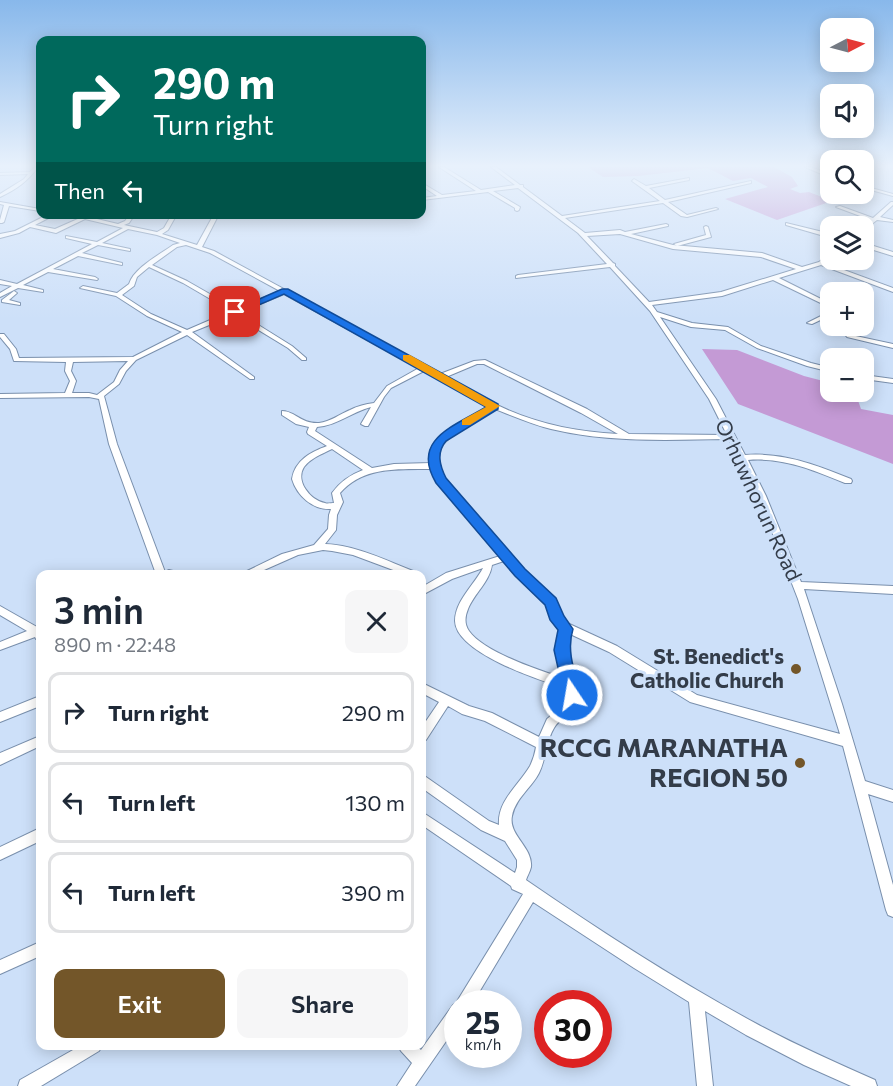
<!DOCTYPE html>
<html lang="en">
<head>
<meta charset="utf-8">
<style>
	body { margin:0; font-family:Commissioner,sans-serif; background:#f6f6f7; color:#1f2937; height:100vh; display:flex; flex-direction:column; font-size:22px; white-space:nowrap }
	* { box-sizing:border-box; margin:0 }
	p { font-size:20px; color:#747a83 }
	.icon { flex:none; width:33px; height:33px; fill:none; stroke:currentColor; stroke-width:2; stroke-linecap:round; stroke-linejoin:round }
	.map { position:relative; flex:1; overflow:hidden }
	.drawer { position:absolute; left:36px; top:570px; width:390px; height:480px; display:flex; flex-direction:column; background:#fff; border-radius:12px; box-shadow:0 3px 15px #0003 }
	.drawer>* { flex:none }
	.guide { position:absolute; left:36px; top:36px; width:390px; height:183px; border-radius:12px; box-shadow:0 3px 15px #0003; background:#00695c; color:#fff; overflow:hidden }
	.needle { width:39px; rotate:84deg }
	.fabs { position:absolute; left:820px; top:18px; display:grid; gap:12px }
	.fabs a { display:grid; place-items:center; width:54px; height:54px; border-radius:12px; background:#fff; box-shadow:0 3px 15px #0003; font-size:30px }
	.speed { position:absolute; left:444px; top:990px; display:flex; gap:12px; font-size:30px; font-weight:700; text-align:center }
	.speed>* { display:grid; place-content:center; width:78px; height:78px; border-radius:50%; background:#fff; box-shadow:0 3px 15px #0003; line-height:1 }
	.speed small { font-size:15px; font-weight:400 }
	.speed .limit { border:9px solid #d22; background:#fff; color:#111 }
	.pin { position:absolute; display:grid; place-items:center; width:51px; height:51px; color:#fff; margin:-26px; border-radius:12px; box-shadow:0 3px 9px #0006 }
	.me { position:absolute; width:66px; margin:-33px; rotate:348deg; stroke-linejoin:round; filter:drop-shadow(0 0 4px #0008) }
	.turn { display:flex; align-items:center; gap:21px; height:126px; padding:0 18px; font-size:27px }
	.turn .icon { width:78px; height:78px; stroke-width:2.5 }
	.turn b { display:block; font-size:42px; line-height:51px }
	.then { display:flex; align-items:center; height:57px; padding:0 18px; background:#0003; gap:12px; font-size:22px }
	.round { display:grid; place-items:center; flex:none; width:63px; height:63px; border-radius:12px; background:#f6f6f7 }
	.summary { display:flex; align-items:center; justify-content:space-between; height:102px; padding:0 18px }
	h1 { font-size:36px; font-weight:600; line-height:45px }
	.primary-button { display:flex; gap:12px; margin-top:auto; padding:12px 18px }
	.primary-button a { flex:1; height:69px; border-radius:12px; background:#735629; color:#fff; font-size:24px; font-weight:600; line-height:69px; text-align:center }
	.primary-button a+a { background:#f6f6f7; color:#1f2937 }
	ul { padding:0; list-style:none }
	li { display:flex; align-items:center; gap:18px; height:81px; margin:0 12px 9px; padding:0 6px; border:3px solid #e0e1e3; border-radius:12px }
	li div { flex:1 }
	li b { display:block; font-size:22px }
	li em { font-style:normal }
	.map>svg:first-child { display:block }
	.green { fill:#c49ad5 }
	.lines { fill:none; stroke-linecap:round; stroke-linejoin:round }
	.minor-casing { stroke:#798fac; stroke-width:2 }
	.minor { fill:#fff; fill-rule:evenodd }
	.route { fill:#1a73e8; stroke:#114b97; stroke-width:1.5 }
	.slow { fill:#f59e0b }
	.poi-dot { fill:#735629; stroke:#cde0f9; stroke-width:2 }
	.labels { text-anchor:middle; stroke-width:6; stroke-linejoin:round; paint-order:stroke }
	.street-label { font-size:21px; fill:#333c49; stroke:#cde0f9 }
	.poi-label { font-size:21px; font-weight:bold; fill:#333c49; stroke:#cde0f9; text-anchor:end }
	.near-poi-label { font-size:26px; font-weight:bold; fill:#333c49; stroke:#cde0f9; text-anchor:end }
</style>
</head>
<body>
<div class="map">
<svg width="893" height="1086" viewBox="0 0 893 1086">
	<rect width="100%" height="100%" fill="#cde0f9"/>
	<g class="green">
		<polygon points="588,167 774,167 792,177 798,186 790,189 800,193 809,192 832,201 777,220 725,199 768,187 751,178 733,181 708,168 638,176 603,177"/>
		<polygon points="702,349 737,350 804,376 831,383 831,392 855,392 861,409 893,415 893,464 738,404"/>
	</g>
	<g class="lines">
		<g class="minor-casing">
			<g id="minor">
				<path d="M34,167H38C28,181 17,189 0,197V194L24,179L28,174L0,175V173L30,172Z"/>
				<path d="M439,167H444L481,190L515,185L491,167H496L520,185H523V187L562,216L660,201L632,181L634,179L646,186L689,178V180L649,188L665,200L751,181V183L668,202L687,215L716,208L718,209L687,217L681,216L663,203L565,218L585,233L620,230L625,232L666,224L668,225V226L631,234L673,245L762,253L802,267L819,262L831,253V258L825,263L893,288V292L821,265L779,278L831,304V308L773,280L722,296L652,305L657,312L692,323L728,327L761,346L811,363L831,368V372L807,366L757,348L725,330L691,327L660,317L716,399L745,455C783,452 817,465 851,479L852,481L851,483H845C814,470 782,457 748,460L766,496L801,582L893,586V594L804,589L842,704L865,781L893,790V802L868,794L893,885V917L888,915L886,910L843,746L690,702L609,652L570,634L567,642V650L579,701C571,717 561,716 554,728C546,741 546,759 539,773C532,787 515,799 512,816C508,835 533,847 531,867C530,872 527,876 526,880C600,931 676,980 755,1023C794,1044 834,1062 875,1080L877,1086H851L804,1065L746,1035L705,1011L713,1086H697L689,1002L634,968L533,902L472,1004H458V1024L415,1086H397L412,1063L401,1051L398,1046H416L421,1050L453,1005L456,1003L523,894L512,889L511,886L422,825V812L515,873L517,867V860L505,841L481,830L422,788V775L426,777L489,821L499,825C497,801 519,785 530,766C533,760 535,753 536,747L485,721L462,714L448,706L426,740L422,741V727L439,702L422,693V683L469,706L492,713L539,737L547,719L567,702L565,688C539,680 456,653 455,621C455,601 474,585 483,568L452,579L422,595V587L446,573L500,556L438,482L432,469C399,469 363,466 340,493L343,502L337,515L336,530L325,544C356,545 387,561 416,572L417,574H404L353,555L332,551L323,550L298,555L255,574H243L245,572L282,554L314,545L328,529L329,515L331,509C313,510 297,496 292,479C295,460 311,452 327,446L308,434L307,432L309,427L296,424L282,415V411C295,411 301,424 319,423C330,422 340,414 350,410C358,406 365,404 374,403L387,386L419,368L284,294L239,313L292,346L306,358V360H302L288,348L234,315L192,332L254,377V379H250L187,335L136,360L126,371L119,384L104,396L117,444L165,572L169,570L177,572L178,574H156L109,444L99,399L89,397L0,398V394L65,393L70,381L65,371L66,362L14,361L10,349L0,337V334H4L16,349L19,358L133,357L182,332L147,316L116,296L80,288L83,286L117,293L129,284C134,268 159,255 173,245L180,243L157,235L128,229L102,243L130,249V251L98,245L82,253L122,263V265L78,256L53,269L95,277L98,279L97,280L48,272L23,285L43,290V292L18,288L0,297V293L12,286L0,284V280L17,284L92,244L66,238V236L97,242L123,228L85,219L56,233L30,227L19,233L0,238V234L15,231L49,214H56L35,225L55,229L80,218L65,214H76L118,224L125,221L130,214H135L129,223L124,225L157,232L164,228L172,214H177L168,230L162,234L197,245L214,214H219L202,247L214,251L440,374L474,361L485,360L587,409L629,434L727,435L709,399L650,311L610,267L516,278V276L518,275L607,264L578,233L518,188L493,191L520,207L519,210L517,211L515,210V208L488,192L422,200V198L437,196L422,186V183L442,195L476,191ZM620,234L673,249L761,257L796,269L721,292L649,302L615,266V264L613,263L587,236ZM186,245L210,253L280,291L236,309L187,281L152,265L177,247ZM149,267L183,283L231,311L187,330L151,314L122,295L134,286L137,277ZM128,361L120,370L114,382L97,395L89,393H72L76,381L71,371L73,362ZM477,364H484L581,413L618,434C576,432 533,423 495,404C478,395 462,386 446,377ZM424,371L489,406L439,437L432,449L431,463L394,464L372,468L315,431L317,427C336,426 352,412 371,407L361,424L365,426H368L384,397L391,388ZM495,409C513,416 531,424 551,429C609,443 670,440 729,439L758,496L798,599L840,734L697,695L617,646L565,622L554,599L523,571L444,479C431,451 440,444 462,429C473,423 484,416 495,409ZM332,449L363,470C350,475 341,481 332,493L334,503C332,503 326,504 325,503C310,500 295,481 304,467C311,458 322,454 332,449ZM504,561L517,575L547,604L557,628L561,629C555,649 559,659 563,678C538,670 484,652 469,631C464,624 465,616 468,609C474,594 490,581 492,565Z"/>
				<polygon points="805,167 811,167 831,175 831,178"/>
				<polygon points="864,186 893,194 893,196 864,188"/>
				<polygon points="0,202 40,209 40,211 9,206 4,222 2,223 0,223 0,220 4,205 0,204"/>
				<polygon points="891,202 893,202 893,205 880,217 893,220 893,222 877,220 864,230 864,226 871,220 836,207 840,206 873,218"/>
				<polygon points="786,223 831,234 831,238 786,225"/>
				<polygon points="706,226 708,227 711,237 677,246 674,244 706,235 704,227"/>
				<polygon points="864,243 893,252 893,256 864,247"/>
				<polygon points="14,291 17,293 9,300 20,303 20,305 2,302 2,300"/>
				<polygon points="831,311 831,315 812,324 807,323"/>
				<polygon points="851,326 857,326 850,332 851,335 893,344 893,348 847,337 843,332"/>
				<polygon points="864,375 893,379 893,383 864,379"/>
				<polygon points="0,606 37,627 40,626 40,640 36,639 35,637 0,650 0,642 27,631 0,615"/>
				<polygon points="40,696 40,706 0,722 0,712"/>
				<polygon points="40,736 40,746 0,765 0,753"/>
				<polygon points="40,828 40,841 0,860 0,847"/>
				<polygon points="40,942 40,956 0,974 0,960"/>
				<polygon points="80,1046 102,1046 99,1051 41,1086 18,1086 20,1080"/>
			</g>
		</g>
		<use href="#minor" class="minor"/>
	</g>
	<linearGradient id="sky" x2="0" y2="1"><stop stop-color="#88b8eb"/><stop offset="0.52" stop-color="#e8f1fc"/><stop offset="1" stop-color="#e8f1fc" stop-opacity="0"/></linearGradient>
	<rect width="893" height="319" fill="url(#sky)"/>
	<path class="route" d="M282,289H288L498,404V409L446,441C436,453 440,466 446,478L525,569L556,598L564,616L573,629C566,651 575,673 581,695L578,700L572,703L567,700L564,695L554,650L558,630L550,620L545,605L515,576L436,483C410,439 455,426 486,407L284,294L238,314L230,312Z"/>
	<polygon class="slow" points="403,355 410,355 500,406 470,425 462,425 462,420 486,407 403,360"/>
	<g class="poi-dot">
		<circle cx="796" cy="669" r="6"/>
		<circle cx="800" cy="763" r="6"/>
	</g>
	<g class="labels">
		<g class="street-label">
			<text transform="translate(758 500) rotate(65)" y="7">Orhuwhorun Road</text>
		</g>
		<g class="poi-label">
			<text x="784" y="664">St. Benedict's<tspan x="784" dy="24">Catholic Church</tspan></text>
		</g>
		<g class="near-poi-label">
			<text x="788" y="757">RCCG MARANATHA<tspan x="788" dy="30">REGION 50</tspan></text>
		</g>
	</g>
</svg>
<div class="fabs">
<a><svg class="needle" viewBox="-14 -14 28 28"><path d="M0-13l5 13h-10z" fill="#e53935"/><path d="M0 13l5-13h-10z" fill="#747a83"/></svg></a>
<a><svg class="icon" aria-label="sound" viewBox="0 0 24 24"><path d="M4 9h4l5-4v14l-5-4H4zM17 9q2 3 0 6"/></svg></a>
<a><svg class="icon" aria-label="search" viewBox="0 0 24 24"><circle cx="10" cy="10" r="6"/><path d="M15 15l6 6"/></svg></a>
<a><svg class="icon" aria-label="layers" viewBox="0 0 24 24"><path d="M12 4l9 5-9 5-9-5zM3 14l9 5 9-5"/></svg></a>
<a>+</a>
<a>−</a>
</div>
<div class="speed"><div>25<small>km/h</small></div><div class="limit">30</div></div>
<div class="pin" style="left:235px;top:312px;background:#d93025"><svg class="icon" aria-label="arrive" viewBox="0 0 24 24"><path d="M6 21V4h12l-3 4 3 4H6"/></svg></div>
<svg class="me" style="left:572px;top:695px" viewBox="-20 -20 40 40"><circle r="17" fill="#1a73e8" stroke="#fff" stroke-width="3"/><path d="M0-11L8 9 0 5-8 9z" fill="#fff"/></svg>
<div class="guide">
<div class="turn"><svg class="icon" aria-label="right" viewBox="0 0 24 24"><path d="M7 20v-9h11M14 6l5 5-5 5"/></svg><div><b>290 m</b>Turn right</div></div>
<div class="then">Then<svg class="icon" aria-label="left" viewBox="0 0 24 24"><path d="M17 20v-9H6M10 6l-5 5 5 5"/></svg></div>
</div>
<section class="drawer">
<div class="summary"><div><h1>3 min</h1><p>890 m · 22:48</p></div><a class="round"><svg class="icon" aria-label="close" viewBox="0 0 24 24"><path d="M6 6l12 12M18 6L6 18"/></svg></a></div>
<ul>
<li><svg class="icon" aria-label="right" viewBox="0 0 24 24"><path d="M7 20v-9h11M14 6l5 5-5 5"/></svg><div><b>Turn right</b></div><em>290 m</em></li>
<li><svg class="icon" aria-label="left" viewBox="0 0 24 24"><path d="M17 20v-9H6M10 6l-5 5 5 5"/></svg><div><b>Turn left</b></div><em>130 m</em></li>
<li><svg class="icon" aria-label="left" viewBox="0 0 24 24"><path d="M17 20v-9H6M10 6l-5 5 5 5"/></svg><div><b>Turn left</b></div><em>390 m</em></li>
</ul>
<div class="primary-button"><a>Exit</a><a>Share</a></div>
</section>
</div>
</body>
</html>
